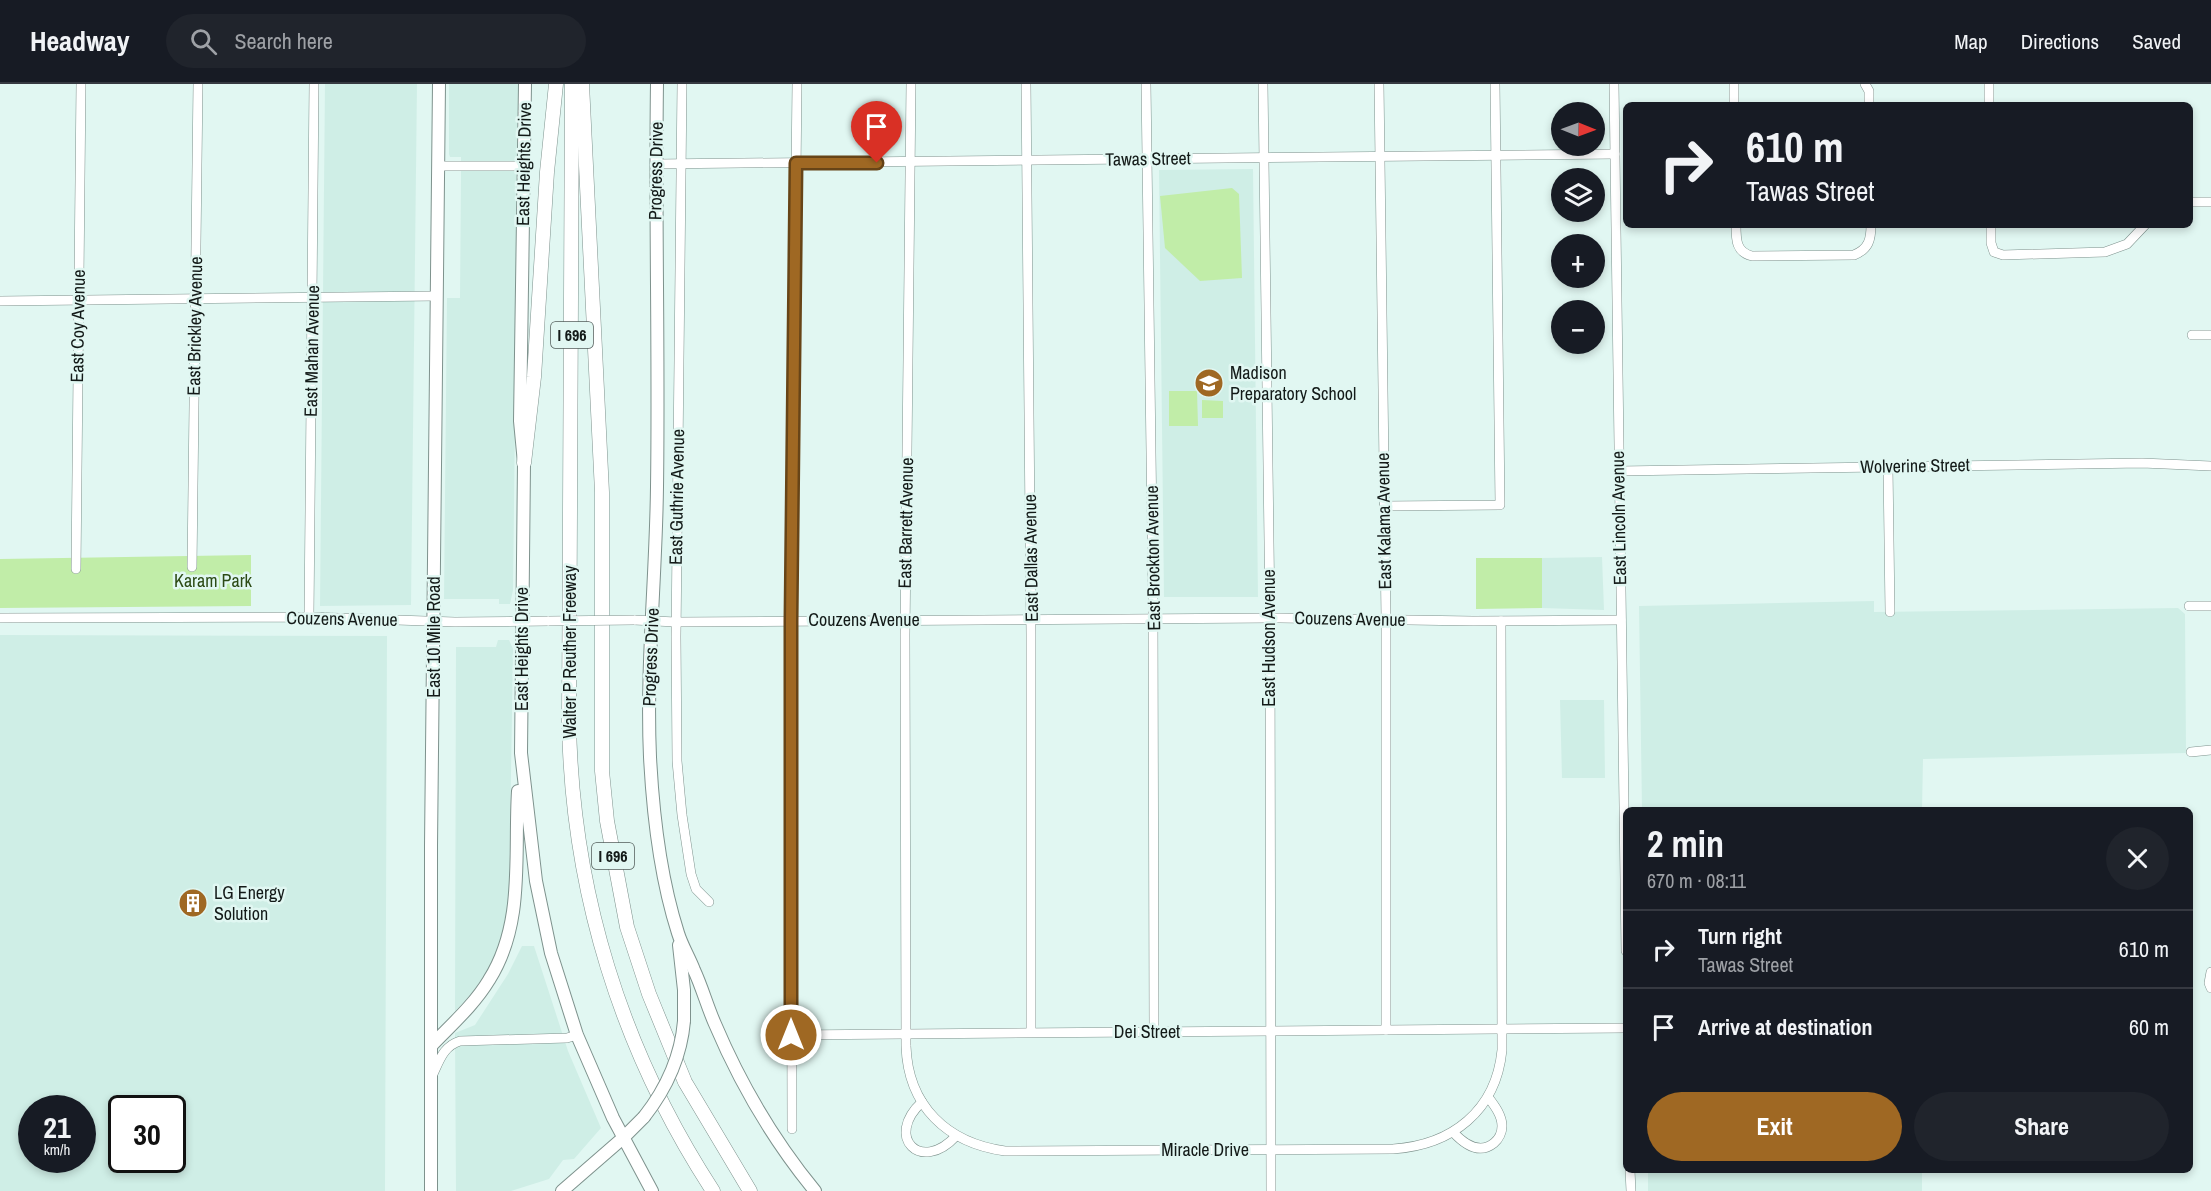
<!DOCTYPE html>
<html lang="en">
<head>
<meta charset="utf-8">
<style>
	body { margin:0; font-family:"Archivo Narrow",sans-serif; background:#20242c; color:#f1f3f6; height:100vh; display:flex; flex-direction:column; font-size:22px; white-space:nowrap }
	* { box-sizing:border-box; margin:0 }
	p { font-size:20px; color:#9ea1a6 }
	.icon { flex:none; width:33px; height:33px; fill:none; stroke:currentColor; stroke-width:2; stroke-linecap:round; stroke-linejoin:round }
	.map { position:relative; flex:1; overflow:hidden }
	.sheet { position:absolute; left:1623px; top:723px; width:570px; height:366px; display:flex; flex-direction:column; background:#171b24; border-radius:9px; box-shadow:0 3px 9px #0003 }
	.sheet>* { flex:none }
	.guide { position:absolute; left:1623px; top:18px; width:570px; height:126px; border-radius:9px; box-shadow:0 3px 9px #0003; background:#171b24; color:#f1f3f6; overflow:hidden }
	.needle { width:39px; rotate:91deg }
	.buttons { position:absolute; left:1551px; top:18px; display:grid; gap:12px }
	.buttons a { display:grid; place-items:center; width:54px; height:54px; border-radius:50%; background:#171b24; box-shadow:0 3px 9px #0003; font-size:30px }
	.speed { position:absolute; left:18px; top:1011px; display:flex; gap:12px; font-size:30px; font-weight:700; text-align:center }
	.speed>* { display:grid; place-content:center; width:78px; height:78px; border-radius:50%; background:#171b24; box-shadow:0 3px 9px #0003; line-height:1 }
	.speed small { font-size:15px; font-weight:400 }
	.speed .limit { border:3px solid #111; border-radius:9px; background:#fff; color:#111 }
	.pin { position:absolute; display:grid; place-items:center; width:51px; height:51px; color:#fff; margin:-62px -26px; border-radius:50% 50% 50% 0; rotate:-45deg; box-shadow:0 0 6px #0007 }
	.pin .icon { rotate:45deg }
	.me { position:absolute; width:66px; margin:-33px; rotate:0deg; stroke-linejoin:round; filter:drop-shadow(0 0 4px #0008) }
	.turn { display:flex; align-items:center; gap:21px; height:126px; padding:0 24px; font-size:27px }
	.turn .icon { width:78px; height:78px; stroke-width:2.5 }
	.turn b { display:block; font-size:42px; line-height:51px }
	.round { display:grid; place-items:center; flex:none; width:63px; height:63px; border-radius:32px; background:#20242c }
	.overview { display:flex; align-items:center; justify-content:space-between; height:102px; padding:0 24px }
	h1 { font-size:36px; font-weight:700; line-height:45px }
	.primary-button { display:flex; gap:12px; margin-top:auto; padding:12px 24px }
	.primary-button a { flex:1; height:69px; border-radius:36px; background:#9f6823; color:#fff; font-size:24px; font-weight:700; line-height:69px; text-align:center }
	.primary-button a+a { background:#20242c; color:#f1f3f6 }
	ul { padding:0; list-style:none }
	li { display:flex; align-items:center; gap:18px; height:78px; padding:0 24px; border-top:2px solid #363941 }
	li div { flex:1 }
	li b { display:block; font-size:22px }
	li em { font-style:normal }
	header { display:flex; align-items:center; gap:36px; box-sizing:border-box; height:84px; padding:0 30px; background:#171b24; border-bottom:2px solid #363941 }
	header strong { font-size:28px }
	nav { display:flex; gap:33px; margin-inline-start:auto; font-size:21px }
	.search { width:420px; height:54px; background:#20242c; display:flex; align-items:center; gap:15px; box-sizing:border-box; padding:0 21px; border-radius:33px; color:#9ea1a6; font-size:22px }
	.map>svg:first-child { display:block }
	.built { fill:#cfeee6; fill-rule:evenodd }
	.green { fill:#c1eda8 }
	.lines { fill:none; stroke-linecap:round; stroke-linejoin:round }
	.minor-casing { stroke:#7e928d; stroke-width:10 }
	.major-casing { stroke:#7e928d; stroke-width:14 }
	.highway-casing { stroke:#7e928d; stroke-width:15 }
	.minor { stroke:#fff; stroke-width:9 }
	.major { stroke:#fff; stroke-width:12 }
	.highway { stroke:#fff; stroke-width:14 }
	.minor-bridge-casing { stroke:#7e928d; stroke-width:10; stroke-linecap:butt }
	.major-bridge-casing { stroke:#7e928d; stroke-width:14; stroke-linecap:butt }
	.minor-bridge { stroke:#fff; stroke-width:9 }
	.major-bridge { stroke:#fff; stroke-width:12 }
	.route-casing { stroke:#674417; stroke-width:15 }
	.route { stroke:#9f6823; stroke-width:10 }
	.labels { text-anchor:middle; stroke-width:5; stroke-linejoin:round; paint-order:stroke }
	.shield { fill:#e1f7f2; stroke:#515c59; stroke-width:1.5 }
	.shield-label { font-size:16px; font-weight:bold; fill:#131a18 }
	.street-label { font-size:18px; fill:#131a18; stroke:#e1f7f2 }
	.poi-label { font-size:18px; fill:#131a18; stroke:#e1f7f2; text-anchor:start }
	.park-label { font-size:18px; fill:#2c4b15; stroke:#e1f7f2 }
</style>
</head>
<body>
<header>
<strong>Headway</strong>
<div class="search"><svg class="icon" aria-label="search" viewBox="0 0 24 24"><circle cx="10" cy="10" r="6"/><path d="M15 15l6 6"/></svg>Search here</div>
<nav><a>Map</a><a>Directions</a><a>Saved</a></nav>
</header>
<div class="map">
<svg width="2211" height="1107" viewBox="0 0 2211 1107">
	<rect width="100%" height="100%" fill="#e1f7f2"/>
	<g class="built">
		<polygon points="325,0 417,0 411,521 320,522"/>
		<polygon points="449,0 519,0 513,506 510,520 499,520 499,515 444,515 447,214 460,214 461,93 461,73 450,73 449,70"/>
		<polygon points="1253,85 1258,513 1164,513 1159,86"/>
		<polygon points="1602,473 1604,526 1542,524 1542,474"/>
		<polygon points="1874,517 1874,528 2178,524 2185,530 2186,669 1923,675 1922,726 1642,726 1639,522"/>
		<path d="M0,551L387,552L385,1107H0ZM82,1024V1076H32V1024ZM172,1024V1076H122V1024Z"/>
		<polygon points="498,556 509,556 513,565 509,816 505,841 497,867 489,885 472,909 455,927 456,563 496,563"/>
		<polygon points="1560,616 1604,616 1605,694 1562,694"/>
		<polygon points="522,862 534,862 568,967 601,1044 574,1075 563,1076 549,1095 511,1107 456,1107 455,949 475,941 508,890"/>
		<rect x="1648" y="1086" width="274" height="21"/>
	</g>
	<g class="green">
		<polygon points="1232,104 1239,110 1242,194 1200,197 1165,164 1160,112"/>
		<polygon points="1169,307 1197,307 1198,342 1169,342"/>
		<polygon points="1202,316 1223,317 1223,334 1202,334"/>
		<polygon points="251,471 251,522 0,524 0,475"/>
		<polygon points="1476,474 1542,474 1542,524 1476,525"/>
	</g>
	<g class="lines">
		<g class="minor-casing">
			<g id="minor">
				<polyline points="682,0 676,553 677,677 682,731 691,790 696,805 709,818"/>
				<path d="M911,0L905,551L906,962C908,1022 947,1059 1005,1067L1393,1065C1452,1061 1496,1027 1502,966L1501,537"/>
				<polyline points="1026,0 1031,550 1031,948"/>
				<polyline points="1146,0 1153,515 1154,948"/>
				<polyline points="1263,0 1270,534 1271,1107"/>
				<polyline points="1379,0 1386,535 1386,946"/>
				<polyline points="1614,0 1626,867"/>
				<polyline points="1865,0 1869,7 1869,21"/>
				<polyline points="1989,0 1989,21"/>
				<polyline points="1734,21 1734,0"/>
				<polyline points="656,80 1615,70"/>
				<polyline points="438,82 524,82"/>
				<polyline points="2190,118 2211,118"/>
				<path d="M1736,141C1736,156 1736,168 1752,172L1854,171C1869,165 1871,155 1871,141"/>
				<polyline points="1991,141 1991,159 1994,168 2003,171 2105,168 2127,160 2145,141"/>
				<polyline points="0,217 437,212"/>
				<polyline points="2192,251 2211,251"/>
				<polyline points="1888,383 1890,528"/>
				<polyline points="1619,387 2142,379 2211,382"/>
				<polyline points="1384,422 1500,421 1495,0"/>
				<polyline points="192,483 198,0"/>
				<polyline points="76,485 81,0"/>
				<polyline points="2189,522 2211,522"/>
				<polyline points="309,533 314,0"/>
				<polyline points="0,534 309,533 455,538 549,537"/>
				<polyline points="634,536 676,538 1280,534 1473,537 1621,536"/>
				<polyline points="2191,668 2211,666"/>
				<polyline points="2211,888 2209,899 2211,904"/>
				<polyline points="791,951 1626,944"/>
				<path d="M432,992C439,978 443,962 460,957L567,954L577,951"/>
				<path d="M922,1018C884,1053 921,1090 956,1052"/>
				<polyline points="792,1045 791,537 797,0"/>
				<path d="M1453,1048C1464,1060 1479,1071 1494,1059C1499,1055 1502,1048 1502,1042C1502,1031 1494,1021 1488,1013"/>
				<polyline points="1630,1086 1631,1107"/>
			</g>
		</g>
		<g class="major-casing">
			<g id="major">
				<polyline points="525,0 520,337 524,379 521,669 536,797 551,869 577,951 613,1034 652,1107"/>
				<path d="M657,0C655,134 659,269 657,403C656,493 646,583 650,673C653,731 660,793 678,849C682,862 689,873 694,886C702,903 707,922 715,940C740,999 774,1057 815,1107"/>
				<polyline points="679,861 684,906 684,937"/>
				<path d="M431,962C451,941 474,921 489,896C525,839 514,771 518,707"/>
				<polyline points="431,1107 431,762 439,0"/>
				<polyline points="562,1107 623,1054 644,1033"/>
			</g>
		</g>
		<g class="highway-casing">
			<g id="highway">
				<path d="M572,0L569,639C572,807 621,966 713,1107"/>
				<polyline points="582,0 602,408 602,687 607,737 627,843 649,910 685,998 750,1107"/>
				<polyline points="524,379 534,293 547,88 556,0"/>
			</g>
		</g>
		<use href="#minor" class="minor"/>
		<use href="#major" class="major"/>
		<use href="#highway" class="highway"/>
		<g class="minor-bridge-casing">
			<polyline id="minor-bridge" points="549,537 634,536"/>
		</g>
		<g class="major-bridge-casing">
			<path id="major-bridge" d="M644,1033C666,1005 681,973 684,937"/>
		</g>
		<use href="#minor-bridge" class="minor-bridge"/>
		<use href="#major-bridge" class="major-bridge"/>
	</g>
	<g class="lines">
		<g class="route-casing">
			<polyline id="route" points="791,951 791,537 796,79 877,79"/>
		</g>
		<use href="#route" class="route"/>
	</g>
	<defs>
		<g id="school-disc" transform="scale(1.5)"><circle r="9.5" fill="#9f6823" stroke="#e1f7f2"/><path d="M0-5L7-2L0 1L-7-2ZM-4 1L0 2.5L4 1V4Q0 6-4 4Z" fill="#fff"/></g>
		<g id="building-disc" transform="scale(1.5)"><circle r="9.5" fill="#9f6823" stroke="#e1f7f2"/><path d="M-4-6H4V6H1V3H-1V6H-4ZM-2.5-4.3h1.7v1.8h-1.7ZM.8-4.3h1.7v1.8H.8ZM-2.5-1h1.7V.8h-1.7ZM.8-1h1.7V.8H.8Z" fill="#fff"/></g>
	</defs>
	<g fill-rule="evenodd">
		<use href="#school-disc" x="1209" y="299"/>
		<use href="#building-disc" x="193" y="819"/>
	</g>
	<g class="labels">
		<g class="shield">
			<rect x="551" y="238" width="42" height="26" rx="4.5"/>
			<rect x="592" y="759" width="42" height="26" rx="4.5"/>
		</g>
		<g class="shield-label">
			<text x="572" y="257">I 696</text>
			<text x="613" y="778">I 696</text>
		</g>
		<g class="street-label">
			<text transform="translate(1148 75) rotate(-1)" y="6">Tawas Street</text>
			<text transform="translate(524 80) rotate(-89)" y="6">East Heights Drive</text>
			<text transform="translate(656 87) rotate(-89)" y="6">Progress Drive</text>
			<text transform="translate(78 242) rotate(-89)" y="6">East Coy Avenue</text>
			<text transform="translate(195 242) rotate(-89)" y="6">East Brickley Avenue</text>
			<text transform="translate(312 267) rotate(-89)" y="6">East Mahan Avenue</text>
			<text transform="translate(1915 382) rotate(-1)" y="6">Wolverine Street</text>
			<text transform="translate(677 413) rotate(-89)" y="6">East Guthrie Avenue</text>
			<text transform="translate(1619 434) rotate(-91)" y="6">East Lincoln Avenue</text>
			<text transform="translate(1384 437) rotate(-91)" y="6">East Kalama Avenue</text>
			<text transform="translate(906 439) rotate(-89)" y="6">East Barrett Avenue</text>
			<text transform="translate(1031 474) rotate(-91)" y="6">East Dallas Avenue</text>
			<text transform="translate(1153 474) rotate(-91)" y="6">East Brockton Avenue</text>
			<text transform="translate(342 535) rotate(1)" y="6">Couzens Avenue</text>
			<text transform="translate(1350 535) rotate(1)" y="6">Couzens Avenue</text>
			<text x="864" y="542">Couzens Avenue</text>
			<text transform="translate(434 553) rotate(-90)" y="6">East 10 Mile Road</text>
			<text transform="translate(1269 554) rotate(-90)" y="6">East Hudson Avenue</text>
			<text transform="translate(522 565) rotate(-90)" y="6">East Heights Drive</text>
			<text transform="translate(570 568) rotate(-90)" y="6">Walter P Reuther Freeway</text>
			<text transform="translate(651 573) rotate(-88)" y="6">Progress Drive</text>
			<text x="1147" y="954">Dei Street</text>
			<text x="1205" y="1072">Miracle Drive</text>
		</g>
		<g class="poi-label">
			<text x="1230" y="295">Madison<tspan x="1230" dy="21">Preparatory School</tspan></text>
			<text x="214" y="815">LG Energy<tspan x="214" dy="21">Solution</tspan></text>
		</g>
		<g class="park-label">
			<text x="213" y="503">Karam Park</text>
		</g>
	</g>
</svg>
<div class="buttons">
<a><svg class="needle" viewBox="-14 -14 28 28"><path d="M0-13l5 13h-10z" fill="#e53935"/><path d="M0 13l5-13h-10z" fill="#9ea1a6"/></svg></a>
<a><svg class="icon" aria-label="layers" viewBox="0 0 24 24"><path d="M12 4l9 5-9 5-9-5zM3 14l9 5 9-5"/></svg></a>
<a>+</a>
<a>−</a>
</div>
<div class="speed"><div>21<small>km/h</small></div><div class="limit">30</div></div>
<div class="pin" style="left:877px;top:79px;background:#d93025"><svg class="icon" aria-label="arrive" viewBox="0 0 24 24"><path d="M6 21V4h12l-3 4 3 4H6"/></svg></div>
<svg class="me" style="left:791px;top:951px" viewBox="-20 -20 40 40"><circle r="17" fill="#9f6823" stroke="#fff" stroke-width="3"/><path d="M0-11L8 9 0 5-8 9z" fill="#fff"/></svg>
<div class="guide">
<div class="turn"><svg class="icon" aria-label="right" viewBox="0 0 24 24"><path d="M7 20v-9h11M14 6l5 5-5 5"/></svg><div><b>610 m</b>Tawas Street</div></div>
</div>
<section class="sheet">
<div class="overview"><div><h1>2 min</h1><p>670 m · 08:11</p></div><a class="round"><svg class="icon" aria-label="close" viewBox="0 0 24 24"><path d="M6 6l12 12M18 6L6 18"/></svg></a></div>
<ul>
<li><svg class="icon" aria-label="right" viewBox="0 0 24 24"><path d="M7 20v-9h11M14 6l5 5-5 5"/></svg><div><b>Turn right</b><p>Tawas Street</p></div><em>610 m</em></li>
<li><svg class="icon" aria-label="arrive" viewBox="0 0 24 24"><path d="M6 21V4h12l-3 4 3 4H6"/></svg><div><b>Arrive at destination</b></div><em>60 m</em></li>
</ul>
<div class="primary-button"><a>Exit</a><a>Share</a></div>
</section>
</div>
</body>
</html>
